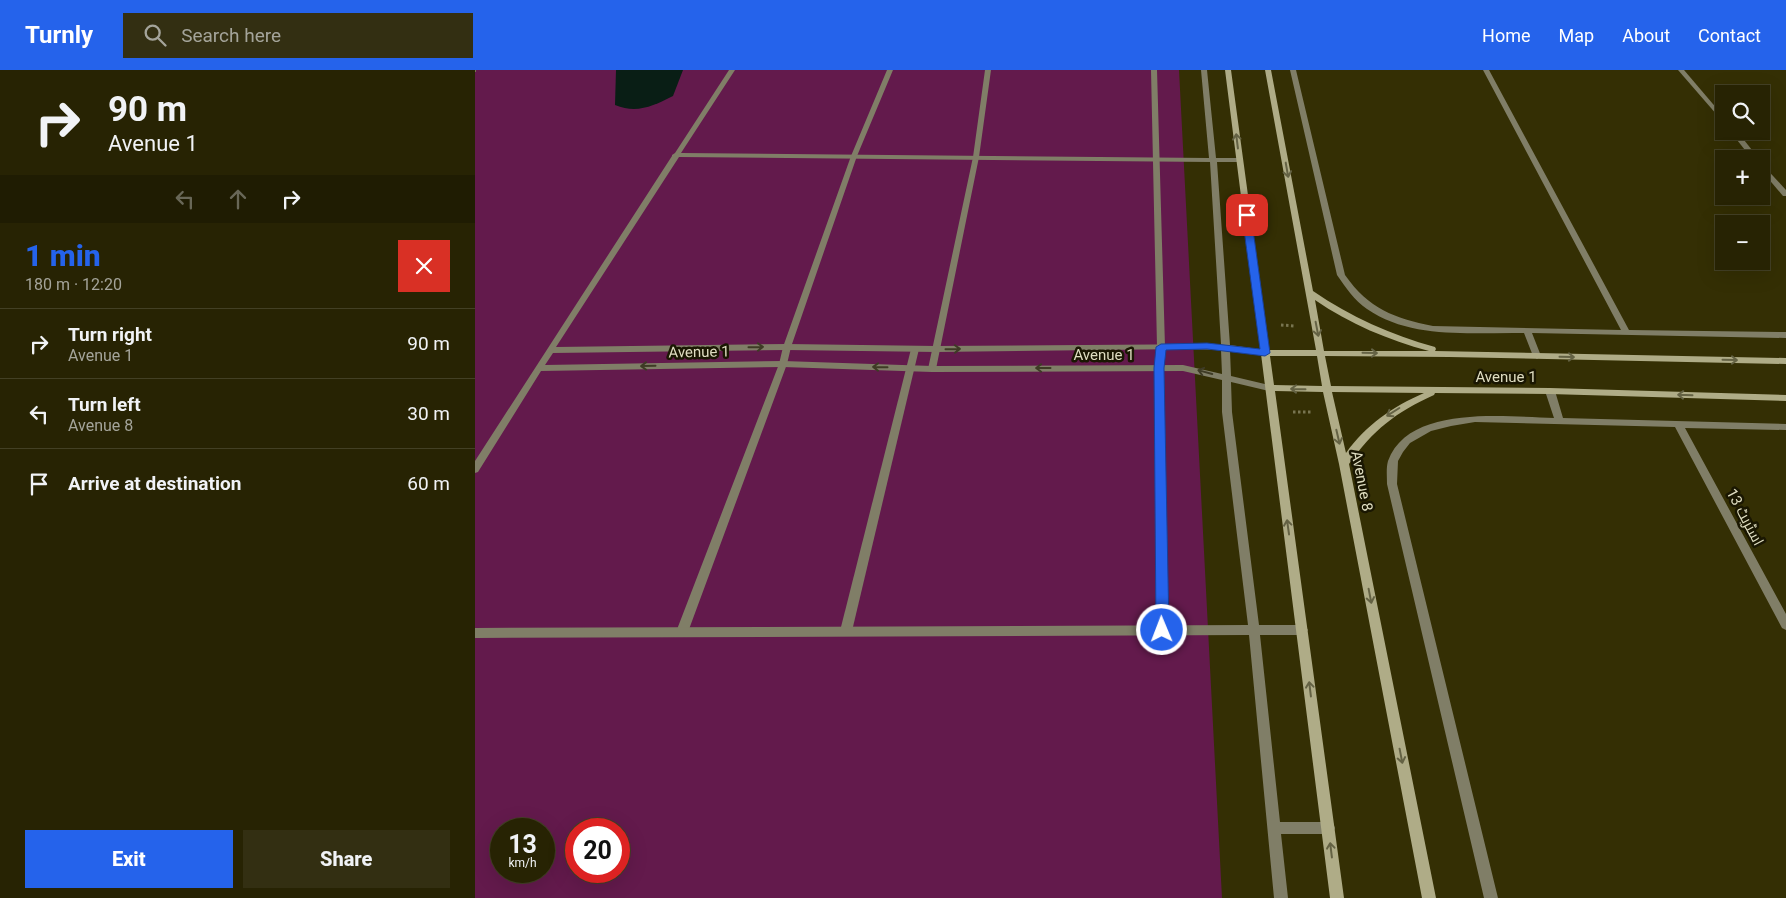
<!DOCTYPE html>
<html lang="en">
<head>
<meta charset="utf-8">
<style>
	body { margin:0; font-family:Roboto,Cairo,sans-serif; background:#332f12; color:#f1f3f6; height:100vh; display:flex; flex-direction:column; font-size:19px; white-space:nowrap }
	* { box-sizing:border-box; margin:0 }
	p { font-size:16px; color:#a4a49a }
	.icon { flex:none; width:28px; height:28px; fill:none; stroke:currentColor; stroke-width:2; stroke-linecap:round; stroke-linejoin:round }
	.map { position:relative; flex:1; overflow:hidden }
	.panel { display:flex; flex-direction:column; background:#272303; width:475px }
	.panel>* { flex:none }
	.guide { background:#272303; color:#f1f3f6; overflow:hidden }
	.buttons { position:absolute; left:1240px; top:15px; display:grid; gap:10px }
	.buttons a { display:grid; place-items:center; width:55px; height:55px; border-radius:0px; background:#272303; box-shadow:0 5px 20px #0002,0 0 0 1px #434025; font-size:25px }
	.speed { position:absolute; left:15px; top:748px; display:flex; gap:10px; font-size:25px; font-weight:700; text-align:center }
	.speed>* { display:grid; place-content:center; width:65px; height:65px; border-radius:50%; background:#272303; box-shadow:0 5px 20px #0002,0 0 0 1px #434025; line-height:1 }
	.speed small { font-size:12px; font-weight:400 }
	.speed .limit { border:8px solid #d22; background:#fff; color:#111 }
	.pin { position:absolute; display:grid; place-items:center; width:42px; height:42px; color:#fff; margin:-21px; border-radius:10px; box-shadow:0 2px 8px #0006 }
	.me { position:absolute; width:55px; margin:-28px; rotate:359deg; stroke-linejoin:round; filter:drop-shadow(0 0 4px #0008) }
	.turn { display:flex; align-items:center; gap:18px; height:105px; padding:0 25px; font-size:22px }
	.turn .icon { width:65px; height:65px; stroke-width:2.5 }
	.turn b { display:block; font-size:35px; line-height:42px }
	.lanes { display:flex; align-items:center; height:48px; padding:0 25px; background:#0003; justify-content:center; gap:25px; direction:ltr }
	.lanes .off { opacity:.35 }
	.round { display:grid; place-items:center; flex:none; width:52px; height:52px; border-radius:0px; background:#332f12 }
	.summary { display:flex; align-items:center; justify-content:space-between; height:85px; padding:0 25px }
	h1 { font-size:30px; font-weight:800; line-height:38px; color:#2563eb }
	.primary-button { display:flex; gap:10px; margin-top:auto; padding:10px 25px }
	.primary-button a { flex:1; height:58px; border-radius:0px; background:#2563eb; color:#fff; font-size:20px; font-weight:800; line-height:58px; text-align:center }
	.primary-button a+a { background:#332f12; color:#f1f3f6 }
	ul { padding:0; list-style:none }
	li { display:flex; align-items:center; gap:15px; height:70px; padding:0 25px; border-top:1px solid #434025 }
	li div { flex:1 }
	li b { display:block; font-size:19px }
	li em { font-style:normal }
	header { display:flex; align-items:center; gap:30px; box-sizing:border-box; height:70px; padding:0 25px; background:#2563eb; color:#fff }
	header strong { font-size:24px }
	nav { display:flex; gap:28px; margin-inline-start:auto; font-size:18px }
	.search { width:350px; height:45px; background:#332f12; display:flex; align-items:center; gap:12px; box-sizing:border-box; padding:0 18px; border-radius:0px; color:#a4a49a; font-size:19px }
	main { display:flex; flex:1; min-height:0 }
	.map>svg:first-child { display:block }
	.green { fill:#631a4c; fill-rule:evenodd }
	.water { fill:#091e15 }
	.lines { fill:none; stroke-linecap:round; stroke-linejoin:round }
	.path-far1 { stroke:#787550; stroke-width:2; stroke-dasharray:2 2; stroke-linecap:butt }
	.path { stroke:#787550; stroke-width:3; stroke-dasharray:2.5 2.5; stroke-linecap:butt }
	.lane { fill:#807e67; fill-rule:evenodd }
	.street { fill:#807e67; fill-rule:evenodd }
	.secondary { fill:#afac87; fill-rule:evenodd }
	.oneway { stroke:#646244 }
	.oneway2 { stroke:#3e3b25 }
	.route { fill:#2563eb; stroke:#184099 }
	.labels { text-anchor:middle; stroke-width:5; stroke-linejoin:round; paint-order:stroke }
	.street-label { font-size:15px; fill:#dfddc1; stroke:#1a1702 }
</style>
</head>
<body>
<header>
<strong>Turnly</strong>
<div class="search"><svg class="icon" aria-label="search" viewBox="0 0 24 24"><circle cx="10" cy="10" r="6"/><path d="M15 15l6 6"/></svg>Search here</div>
<nav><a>Home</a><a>Map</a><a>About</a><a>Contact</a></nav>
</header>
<main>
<section class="panel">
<div class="guide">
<div class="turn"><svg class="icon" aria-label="right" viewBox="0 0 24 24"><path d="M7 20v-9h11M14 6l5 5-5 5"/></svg><div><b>90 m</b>Avenue 1</div></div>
<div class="lanes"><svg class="icon off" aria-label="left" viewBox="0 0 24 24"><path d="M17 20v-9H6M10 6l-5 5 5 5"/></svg><svg class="icon off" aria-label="ahead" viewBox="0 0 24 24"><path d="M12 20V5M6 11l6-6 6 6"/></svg><svg class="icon" aria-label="right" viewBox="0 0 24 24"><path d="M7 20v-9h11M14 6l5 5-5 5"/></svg></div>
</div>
<div class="summary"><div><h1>1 min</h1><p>180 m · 12:20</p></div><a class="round" style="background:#d93025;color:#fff"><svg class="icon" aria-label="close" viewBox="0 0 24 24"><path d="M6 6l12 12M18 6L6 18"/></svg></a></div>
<ul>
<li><svg class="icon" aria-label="right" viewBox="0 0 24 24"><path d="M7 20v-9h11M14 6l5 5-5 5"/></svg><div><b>Turn right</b><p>Avenue 1</p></div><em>90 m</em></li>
<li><svg class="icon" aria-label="left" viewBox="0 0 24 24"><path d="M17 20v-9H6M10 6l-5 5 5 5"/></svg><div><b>Turn left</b><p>Avenue 8</p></div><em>30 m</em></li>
<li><svg class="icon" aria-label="arrive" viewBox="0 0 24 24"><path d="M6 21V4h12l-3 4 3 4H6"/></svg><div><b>Arrive at destination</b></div><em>60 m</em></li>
</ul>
<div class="primary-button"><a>Exit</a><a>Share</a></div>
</section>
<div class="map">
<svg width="1311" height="828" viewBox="0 0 1311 828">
	<rect width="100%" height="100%" fill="#342f04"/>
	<path class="green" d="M0,0H704L747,828H0ZM26,759H69V801H26ZM101,759H144V801H101Z"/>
	<path class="water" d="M141,0H208L198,26C178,36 162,44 140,35Z"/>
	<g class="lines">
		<polyline class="path-far1" points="0,0 0,2"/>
		<g class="path">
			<polyline points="806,255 820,256"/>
			<polyline points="818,342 836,342"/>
		</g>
		<g class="lane">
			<polygon points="412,0 418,0 382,86 316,277 312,294 213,562 211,565 207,567 203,565 201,562 304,294 308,277 376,86"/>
			<polygon points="510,0 516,0 504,87 461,299 457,302 453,299 498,87"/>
			<polygon points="676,0 682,0 690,277 688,298 693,560 691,563 687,565 683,563 681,560 680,298 682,277"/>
			<polygon points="440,276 444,279 377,561 375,564 371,566 367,564 365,561 436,279"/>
		</g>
		<g class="street">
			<path d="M254,0H260L206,83L734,88L726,0H732L741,88H764L767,90L764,92H742L755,275L790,280L794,283L790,286L755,281L756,306L794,315L799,318L794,321L756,312L757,342L784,555H827L831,557L833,560L831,563L827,565H785L805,752H853L858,753L860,758L858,763L853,764H806L813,828H799L774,565L0,568V558L773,555L747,342V310L708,301L457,302L308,297L66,301L3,402L0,403V391L197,86V85L200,83ZM204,87L735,92L746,274L461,276L312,274L81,277ZM709,279L746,280L747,304L708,295L457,296L308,291L70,295L78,283L312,280L461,282Z"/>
			<path d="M815,0H821L870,205C894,239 919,248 958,256L1146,260L1008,0H1014L1154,260L1311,262V268L1057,263L1066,286L1062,289L1058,286L1049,263C997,262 937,270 892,239C879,230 871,218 862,205Z"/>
			<polygon points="1203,0 1209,0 1249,47 1249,53"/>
			<polygon points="1255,61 1262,61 1284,89 1277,89"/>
			<polygon points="1286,93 1311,120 1311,126 1308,126 1286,100"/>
			<path d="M1075,318L1080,321L1088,348L1311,354V360L1210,358L1311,544V560L1307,558L1200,357L1000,352L976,356L956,361L935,373L928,382L923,391L922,414L1023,828H1009L912,414C912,407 911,398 913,391C934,334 1031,347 1079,348L1070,321Z"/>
		</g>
		<path class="secondary" d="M750,0H756L794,280H841L790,0H796L838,221C876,247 916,265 960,277L961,279L960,281L1311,288V294L974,287L850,286L856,316L1075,318L1311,325V331L1075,324L960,323L959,325C921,342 898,360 874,394L961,828H947L864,394L848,322L800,321L869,828H855ZM840,230C875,254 913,270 954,281H849ZM795,286H842L847,316L799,315ZM857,322L949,323C917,337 891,355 871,383Z"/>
	</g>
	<defs><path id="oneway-shaft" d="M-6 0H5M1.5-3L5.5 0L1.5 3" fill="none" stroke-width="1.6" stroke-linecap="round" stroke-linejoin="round" transform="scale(1.25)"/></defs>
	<g class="oneway">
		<use href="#oneway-shaft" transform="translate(762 71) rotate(-97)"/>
		<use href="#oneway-shaft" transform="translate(812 100) rotate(80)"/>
		<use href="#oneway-shaft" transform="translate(842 259) rotate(79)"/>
		<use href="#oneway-shaft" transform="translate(895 283) rotate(1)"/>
		<use href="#oneway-shaft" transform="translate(1092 287) rotate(1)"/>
		<use href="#oneway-shaft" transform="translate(1255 290) rotate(1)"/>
		<use href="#oneway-shaft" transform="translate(823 319) rotate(-179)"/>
		<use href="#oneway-shaft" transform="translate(1210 325) rotate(-178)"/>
		<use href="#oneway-shaft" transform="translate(918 342) rotate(148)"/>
		<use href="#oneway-shaft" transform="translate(863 367) rotate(77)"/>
		<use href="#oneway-shaft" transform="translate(813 457) rotate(-98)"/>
		<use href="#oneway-shaft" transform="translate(895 526) rotate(79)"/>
		<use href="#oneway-shaft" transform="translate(835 619) rotate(-97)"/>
		<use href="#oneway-shaft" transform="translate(926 686) rotate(79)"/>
		<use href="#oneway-shaft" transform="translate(856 780) rotate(-97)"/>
	</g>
	<g class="oneway2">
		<use href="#oneway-shaft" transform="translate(281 277) rotate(-1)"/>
		<use href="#oneway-shaft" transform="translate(478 279) rotate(-1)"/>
		<use href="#oneway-shaft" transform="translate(173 296) rotate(179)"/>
		<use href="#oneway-shaft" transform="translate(405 297) rotate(-179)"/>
		<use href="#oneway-shaft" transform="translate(568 298) rotate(180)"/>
		<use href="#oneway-shaft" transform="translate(730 302) rotate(-165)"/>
	</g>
	<polygon class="route" points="772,142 776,145 795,283 790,286 732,279 691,280 689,298 694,560 692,564 687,566 683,564 681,560 679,298 681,277 686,274 732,273 785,279 767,145"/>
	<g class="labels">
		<g class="street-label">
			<text transform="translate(224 282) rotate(-1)" y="5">Avenue 1</text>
			<text x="629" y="290">Avenue 1</text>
			<text x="1031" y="312">Avenue 1</text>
			<text transform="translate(887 411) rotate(79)" y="5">Avenue 8</text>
			<text transform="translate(1270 447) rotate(62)" y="5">اسٹریٹ 13</text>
		</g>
	</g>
</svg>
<div class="buttons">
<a><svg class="icon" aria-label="search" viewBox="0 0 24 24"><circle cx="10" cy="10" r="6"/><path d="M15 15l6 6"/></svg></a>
<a>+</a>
<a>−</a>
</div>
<div class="speed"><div>13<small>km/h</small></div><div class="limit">20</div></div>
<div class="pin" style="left:772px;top:145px;background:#d93025"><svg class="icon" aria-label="arrive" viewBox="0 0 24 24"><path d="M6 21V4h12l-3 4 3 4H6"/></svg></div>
<svg class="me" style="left:687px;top:560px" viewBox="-20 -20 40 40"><circle r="17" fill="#2563eb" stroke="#fff" stroke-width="3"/><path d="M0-11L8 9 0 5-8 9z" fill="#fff"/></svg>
</div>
</main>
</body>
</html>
